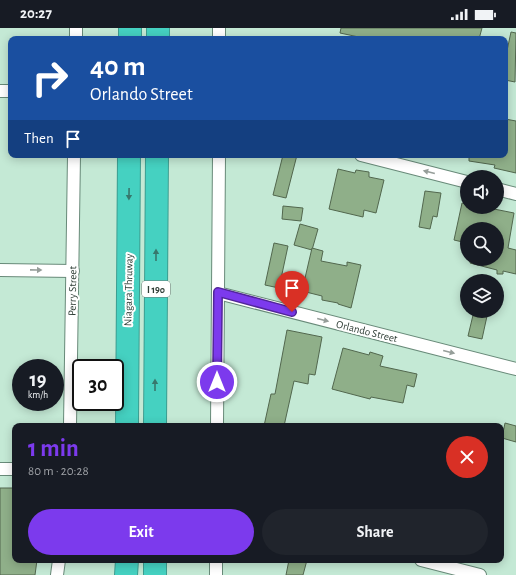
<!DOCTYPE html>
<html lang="en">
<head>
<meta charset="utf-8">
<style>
	body { margin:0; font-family:"Alegreya Sans",sans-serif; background:#20242c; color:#f1f3f6; height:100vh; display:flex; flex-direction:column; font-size:15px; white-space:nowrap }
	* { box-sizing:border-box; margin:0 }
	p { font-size:13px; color:#9ea1a6 }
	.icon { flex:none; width:22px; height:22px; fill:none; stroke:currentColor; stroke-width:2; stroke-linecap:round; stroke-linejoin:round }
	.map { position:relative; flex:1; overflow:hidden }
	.panel { position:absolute; left:12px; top:395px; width:492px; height:140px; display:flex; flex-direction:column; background:#171b24; border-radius:8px; box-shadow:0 2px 10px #0003 }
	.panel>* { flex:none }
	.guide { position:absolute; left:8px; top:8px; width:500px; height:122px; border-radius:8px; box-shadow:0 2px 10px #0003; background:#1a4fa0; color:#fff; overflow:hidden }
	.tools { position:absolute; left:460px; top:142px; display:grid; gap:8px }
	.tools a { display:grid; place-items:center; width:44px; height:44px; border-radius:50%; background:#171b24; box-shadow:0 2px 10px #0003; font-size:20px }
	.speed { position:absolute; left:12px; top:331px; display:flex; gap:8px; font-size:20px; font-weight:700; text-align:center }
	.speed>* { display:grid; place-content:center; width:52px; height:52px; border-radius:50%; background:#171b24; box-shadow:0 2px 10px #0003; line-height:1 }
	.speed small { font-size:10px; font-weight:400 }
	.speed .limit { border:2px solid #111; border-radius:6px; background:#fff; color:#111 }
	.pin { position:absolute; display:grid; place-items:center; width:34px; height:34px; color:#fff; margin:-41px -17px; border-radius:50% 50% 50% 0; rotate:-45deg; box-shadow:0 0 4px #0007 }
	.pin .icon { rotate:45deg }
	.me { position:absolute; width:44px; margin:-22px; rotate:0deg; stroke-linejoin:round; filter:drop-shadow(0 0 3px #0008) }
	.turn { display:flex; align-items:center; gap:14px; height:84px; padding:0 16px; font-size:18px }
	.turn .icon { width:52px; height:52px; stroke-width:2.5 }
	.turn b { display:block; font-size:28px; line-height:34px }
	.then { display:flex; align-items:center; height:38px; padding:0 16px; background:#0003; gap:8px; font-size:15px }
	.round { display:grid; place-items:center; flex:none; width:42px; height:42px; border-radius:21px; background:#20242c }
	.overview { display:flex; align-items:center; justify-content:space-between; height:68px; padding:0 16px }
	h1 { font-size:24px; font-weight:700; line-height:30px; color:#7c3aed }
	.cta { display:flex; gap:8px; margin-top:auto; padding:8px 16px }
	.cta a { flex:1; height:46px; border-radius:24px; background:#7c3aed; color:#fff; font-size:16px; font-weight:700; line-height:46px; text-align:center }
	.cta a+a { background:#20242c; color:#f1f3f6 }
	.status { display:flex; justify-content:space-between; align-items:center; height:28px; padding:0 20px; background:#171b24; direction:ltr }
	.status svg { height:11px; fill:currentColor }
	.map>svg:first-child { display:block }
	.building { fill:#8faf89; stroke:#52674e }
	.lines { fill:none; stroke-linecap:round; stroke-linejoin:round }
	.street-casing { stroke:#688a79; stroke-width:14 }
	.highway-casing { stroke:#3d9d90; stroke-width:24 }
	.street { stroke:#fff; stroke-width:12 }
	.highway { stroke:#45d1c1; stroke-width:22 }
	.oneway { fill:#969e9a }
	.oneway2 { fill:#37786d }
	.route-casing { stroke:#51269a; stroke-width:10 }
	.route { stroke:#7c3aed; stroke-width:7 }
	.labels { text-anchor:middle; stroke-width:4; stroke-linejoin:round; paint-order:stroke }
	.shield { fill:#fff; stroke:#6d7772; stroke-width:1 }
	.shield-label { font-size:10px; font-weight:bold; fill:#2e3d35 }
	.street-label { font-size:11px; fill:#2e3d35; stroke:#fff }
</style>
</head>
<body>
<div class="status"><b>20:27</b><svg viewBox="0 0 49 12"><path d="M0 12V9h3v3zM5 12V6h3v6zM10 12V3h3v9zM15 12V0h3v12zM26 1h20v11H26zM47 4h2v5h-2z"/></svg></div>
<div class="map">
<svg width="516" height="547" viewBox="0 0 516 547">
	<rect width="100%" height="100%" fill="#c4e9d5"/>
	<g class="building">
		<polygon points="341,0 482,0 479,11 368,11 340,5"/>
		<polygon points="511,4 516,5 515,54 505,52 505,32"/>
		<polygon points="505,91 516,93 516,145 494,140 495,137 469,133 469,127 505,127"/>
		<polygon points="283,127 297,127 286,170 273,167"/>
		<polygon points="338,141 355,145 356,142 369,144 369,149 384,152 376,185 364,182 363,189 329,181"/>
		<polygon points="425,163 441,165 437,189 433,188 430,201 419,199"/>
		<polygon points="462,175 467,176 467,179 495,179 494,181 514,185 508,220 516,222 516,246 503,243 503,246 497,246 497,242 470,235 471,231 497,231 497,201 467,201 467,215 454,212"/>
		<polygon points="283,178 303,180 301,193 282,191"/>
		<polygon points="300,196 318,201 312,222 294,217"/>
		<polygon points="274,215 288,218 279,260 265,257"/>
		<polygon points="312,220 323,223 321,233 347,238 347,234 361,237 351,280 338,276 338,275 322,272 322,268 302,263"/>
		<polygon points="474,283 485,283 484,287 487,288 482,311 468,308"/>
		<polygon points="287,302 322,309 315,347 309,346 308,356 294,353 284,398 264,398 271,366 275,366"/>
		<polygon points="343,320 369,327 370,324 383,328 380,338 417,346 414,359 407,357 403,375 371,369 370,371 332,361"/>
		<polygon points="505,395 516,398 516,414 502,410"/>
		<polygon points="0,460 15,460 15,532 37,532 35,547 0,547"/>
		<polygon points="289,532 307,532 303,547 286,547"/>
	</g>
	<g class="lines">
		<g class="street-casing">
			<g id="street">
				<polyline points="219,0 219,11"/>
				<polyline points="76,11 76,0"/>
				<polyline points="0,63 11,63"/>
				<polyline points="361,127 467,154"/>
				<polyline points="497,161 516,166"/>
				<polyline points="0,242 73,243"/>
				<polyline points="218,265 516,341"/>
				<polyline points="70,398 74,127"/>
				<polyline points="217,398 219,127"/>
				<polyline points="0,441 15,441"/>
				<polyline points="421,532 480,547"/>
				<polyline points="57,547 59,532"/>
				<polyline points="216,547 216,532"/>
			</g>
		</g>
		<g class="highway-casing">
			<g id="highway">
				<polyline points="130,11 130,0"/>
				<polyline points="158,11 158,0"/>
				<polyline points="127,398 129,127"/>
				<polyline points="155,398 157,127"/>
				<polyline points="126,547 127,532"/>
				<polyline points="155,547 155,532"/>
			</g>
		</g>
		<use href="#street" class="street"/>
		<use href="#highway" class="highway"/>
	</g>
	<defs><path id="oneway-solid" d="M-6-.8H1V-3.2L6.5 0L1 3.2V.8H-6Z"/></defs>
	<g class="oneway">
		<use href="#oneway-solid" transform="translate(429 144) rotate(-166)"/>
		<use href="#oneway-solid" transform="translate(36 242) rotate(1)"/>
		<use href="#oneway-solid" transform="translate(323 292) rotate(14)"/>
		<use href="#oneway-solid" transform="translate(449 324) rotate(14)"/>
	</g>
	<g class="oneway2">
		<use href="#oneway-solid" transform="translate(129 166) rotate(91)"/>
		<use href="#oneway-solid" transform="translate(156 227) rotate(-90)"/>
		<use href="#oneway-solid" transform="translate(155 357) rotate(-90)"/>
	</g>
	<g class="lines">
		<g class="route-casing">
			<polyline id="route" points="217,354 218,264 292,284"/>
		</g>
		<use href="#route" class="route"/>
	</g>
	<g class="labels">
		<rect class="shield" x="142" y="253" width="28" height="16" rx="3"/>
		<g class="shield-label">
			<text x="156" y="265">I 190</text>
		</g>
		<g class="street-label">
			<text transform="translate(128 262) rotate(-89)" y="4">Niagara Thruway</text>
			<text transform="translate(72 263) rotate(-89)" y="4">Perry Street</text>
			<text transform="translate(367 303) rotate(14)" y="4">Orlando Street</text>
		</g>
	</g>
</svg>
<div class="tools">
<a><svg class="icon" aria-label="sound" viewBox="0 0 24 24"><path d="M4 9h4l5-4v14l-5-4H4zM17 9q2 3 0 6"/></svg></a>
<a><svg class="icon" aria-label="search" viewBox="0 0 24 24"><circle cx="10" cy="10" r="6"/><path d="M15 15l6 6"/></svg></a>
<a><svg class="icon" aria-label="layers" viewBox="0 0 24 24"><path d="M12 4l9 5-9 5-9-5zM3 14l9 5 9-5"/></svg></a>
</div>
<div class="speed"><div>19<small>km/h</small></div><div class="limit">30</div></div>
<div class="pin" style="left:292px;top:284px;background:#d93025"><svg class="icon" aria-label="arrive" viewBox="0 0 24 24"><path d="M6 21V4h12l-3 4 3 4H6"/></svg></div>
<svg class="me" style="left:217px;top:354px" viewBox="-20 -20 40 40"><circle r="17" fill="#7c3aed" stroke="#fff" stroke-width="3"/><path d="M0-11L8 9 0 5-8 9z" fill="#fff"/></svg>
<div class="guide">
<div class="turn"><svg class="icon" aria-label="right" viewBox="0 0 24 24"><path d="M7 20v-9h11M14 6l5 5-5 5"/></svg><div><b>40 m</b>Orlando Street</div></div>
<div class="then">Then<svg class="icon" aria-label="arrive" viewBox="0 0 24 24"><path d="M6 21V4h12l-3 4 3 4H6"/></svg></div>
</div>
<section class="panel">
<div class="overview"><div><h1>1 min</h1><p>80 m · 20:28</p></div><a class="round" style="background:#d93025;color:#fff"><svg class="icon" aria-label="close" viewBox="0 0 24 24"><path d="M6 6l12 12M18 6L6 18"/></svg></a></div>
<div class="cta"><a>Exit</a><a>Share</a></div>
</section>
</div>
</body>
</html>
